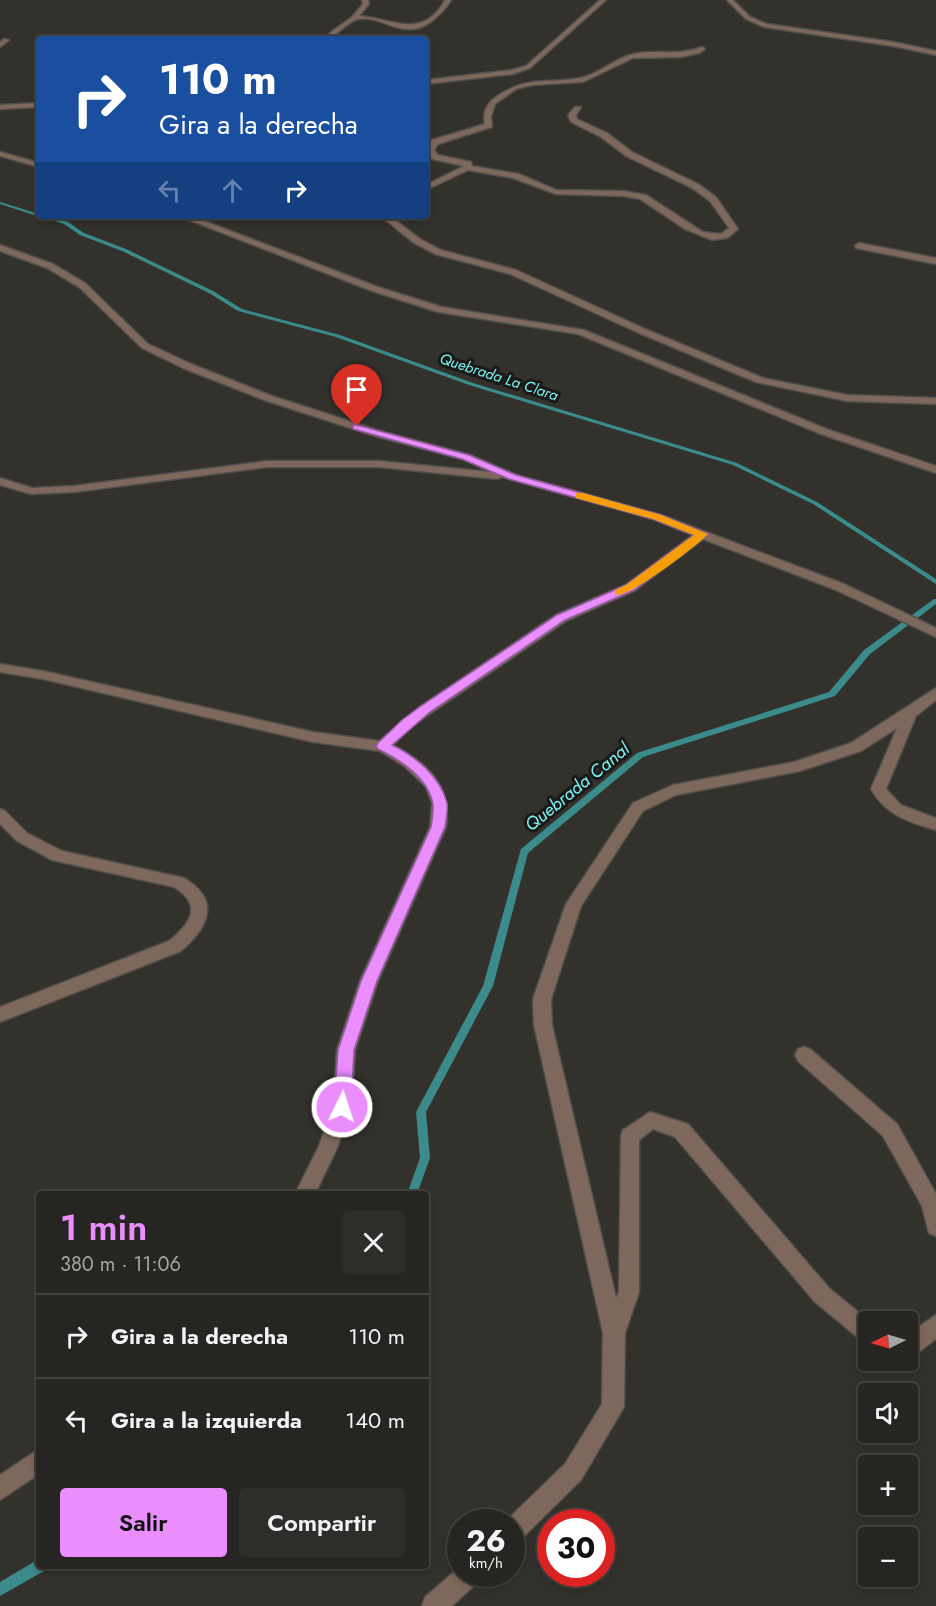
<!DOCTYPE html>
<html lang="es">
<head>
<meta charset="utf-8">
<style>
	body { margin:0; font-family:Jost,sans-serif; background:#2e2d2a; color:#f1f3f6; height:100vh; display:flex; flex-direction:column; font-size:22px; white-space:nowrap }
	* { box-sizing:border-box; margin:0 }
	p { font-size:20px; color:#a4a5a5 }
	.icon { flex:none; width:33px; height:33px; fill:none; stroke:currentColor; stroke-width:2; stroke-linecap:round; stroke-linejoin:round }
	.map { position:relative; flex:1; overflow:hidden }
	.sheet { position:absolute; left:36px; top:1191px; width:393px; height:378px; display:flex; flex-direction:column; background:#262521; border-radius:6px; box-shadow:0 3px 9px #0003,0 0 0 2px #42423f }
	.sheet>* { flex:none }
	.banner { position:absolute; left:36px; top:36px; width:393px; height:183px; border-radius:6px; box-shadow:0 3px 9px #0003,0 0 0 2px #42423f; background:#1a4fa0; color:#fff; overflow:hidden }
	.needle { width:39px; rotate:265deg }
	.buttons { position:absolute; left:858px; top:1311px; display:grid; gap:12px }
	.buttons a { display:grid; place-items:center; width:60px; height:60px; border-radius:6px; background:#262521; box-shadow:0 3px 9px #0003,0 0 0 2px #42423f; font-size:30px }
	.speed { position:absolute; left:447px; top:1509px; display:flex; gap:12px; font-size:30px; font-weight:700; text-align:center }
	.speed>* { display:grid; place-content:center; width:78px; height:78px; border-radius:50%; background:#262521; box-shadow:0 3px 9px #0003,0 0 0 2px #42423f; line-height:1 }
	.speed small { font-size:15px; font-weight:400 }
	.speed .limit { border:9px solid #d22; background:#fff; color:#111 }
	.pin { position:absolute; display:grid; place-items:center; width:51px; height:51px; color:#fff; margin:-62px -26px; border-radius:50% 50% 50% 0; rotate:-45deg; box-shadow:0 0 6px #0007 }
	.pin .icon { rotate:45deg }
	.me { position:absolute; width:66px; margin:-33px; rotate:4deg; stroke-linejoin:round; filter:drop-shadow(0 0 4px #0008) }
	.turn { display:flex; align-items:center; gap:21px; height:126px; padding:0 24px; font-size:27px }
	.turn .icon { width:78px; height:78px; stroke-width:2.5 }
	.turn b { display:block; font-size:42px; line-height:51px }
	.lanes { display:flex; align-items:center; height:57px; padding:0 24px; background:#0003; justify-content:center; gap:30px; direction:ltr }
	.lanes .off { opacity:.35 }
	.round { display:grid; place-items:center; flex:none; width:63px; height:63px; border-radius:6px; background:#2e2d2a }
	.headline { display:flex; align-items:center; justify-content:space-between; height:102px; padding:0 24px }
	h1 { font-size:36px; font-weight:600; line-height:45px; color:#ea8dfd }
	.action { display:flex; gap:12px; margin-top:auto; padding:12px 24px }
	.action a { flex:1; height:69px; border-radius:6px; background:#ea8dfd; color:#111; font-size:24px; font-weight:600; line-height:69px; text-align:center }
	.action a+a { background:#2e2d2a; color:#f1f3f6 }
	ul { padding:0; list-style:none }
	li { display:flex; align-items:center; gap:18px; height:84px; padding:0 24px; border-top:2px solid #42423f }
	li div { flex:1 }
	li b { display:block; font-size:22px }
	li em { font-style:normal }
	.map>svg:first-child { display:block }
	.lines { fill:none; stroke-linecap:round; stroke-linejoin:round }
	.stream { fill:#3b8b8c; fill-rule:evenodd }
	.minor-casing { stroke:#504e4a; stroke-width:3 }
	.minor { fill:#7e685b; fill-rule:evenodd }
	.route { fill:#ea8dfd; stroke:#985ca4; stroke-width:1.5 }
	.slow { fill:#f59e0b }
	.labels { text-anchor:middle; stroke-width:6; stroke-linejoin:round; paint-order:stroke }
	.far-water-label { font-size:15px; font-style:italic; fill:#7af1f2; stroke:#1a1917 }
	.water-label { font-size:18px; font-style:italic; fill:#7af1f2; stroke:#1a1917 }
</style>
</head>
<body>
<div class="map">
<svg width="936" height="1606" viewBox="0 0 936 1606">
	<rect width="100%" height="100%" fill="#33312c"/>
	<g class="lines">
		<g class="stream">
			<polygon points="0,202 39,214 39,216 40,216 37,216 0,204"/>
			<polygon points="41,216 48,216 68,222 84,233 126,249 213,291 242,309 340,335 473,383 737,463 817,502 936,579 936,584 813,504 733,465 469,385 336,337 238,311 209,293 122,251 80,235 64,224"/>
			<polygon points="934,599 936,599 936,604 870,654 835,696 643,757 528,853 493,986 426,1112 430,1158 417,1194 407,1194 420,1158 416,1112 483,986 521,849 637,753 829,692 864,650"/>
			<polygon points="39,1559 39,1566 46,1566 44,1571 0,1596 0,1582"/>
		</g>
		<g class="minor-casing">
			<g id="minor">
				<path d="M362,0H368L369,4L359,16C393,18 422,41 445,0H451C446,9 440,14 432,21C402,44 380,11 355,20C348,23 341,30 335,35L336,39H330V33L352,17L363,4Z"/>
				<polygon points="600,0 606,0 530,68 513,74 426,84 426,80 512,70 526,66"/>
				<polygon points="727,0 733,0 750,17 767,24 893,42 936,51 936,55 893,46 764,27 746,19"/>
				<polygon points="4,39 9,40 0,47 0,42"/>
				<path d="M702,47L705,49L699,53L681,57L633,58L583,82L532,85L516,89L495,104L491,117L492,127L438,144L434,150L438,155L471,162L472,166L519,174L556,190L623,191L646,195L703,232L721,234L729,228L710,201L692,188L626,156L601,137L571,122L568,115L575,107H581L576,115L577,119L607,133L632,152L698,184L716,197L738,229L727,238L712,240L685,229L640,199L623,196L556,194L513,178L468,170L426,190V185L464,166L432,159L426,150L432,140L485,124C482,113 487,103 496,97C528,75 546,84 580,78C597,75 613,60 630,55C652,48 677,57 702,47Z"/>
				<polygon points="39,103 39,107 0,109 0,105"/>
				<polygon points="0,152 39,163 39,167 0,156"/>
				<polygon points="179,216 191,216 378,287 442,307 584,330 829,430 936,466 936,473 821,434 578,334 438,312 372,291"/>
				<polygon points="381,216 390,216 420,239 441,250 516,270 645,329 763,378 847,395 936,398 936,404 847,401 756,382 639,333 510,274 435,254 414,243"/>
				<polygon points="859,243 936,258 936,264 856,248 855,246"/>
				<path d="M0,245L53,264L85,283L148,344L191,364L272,396L383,432L470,455L516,475L661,515L844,584L936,628V637L836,590L703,539L634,591L566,621L412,726L393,745C428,764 452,785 446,827L378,981L355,1050L351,1107L337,1148L315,1194H295L319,1146L333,1107L337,1050L360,981L430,827L432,803L426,787L404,766L380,751L313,742L43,679L0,672V664L43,671L313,732L380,741L421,706L556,615L626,585L693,535L653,519L502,477L497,479L379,467H267L74,492L31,494L0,485V478L32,488L74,486L267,461H379L491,472L462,459L375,436L264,400L183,368L142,348L79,287L47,268L0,251Z"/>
				<path d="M936,688V700L916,716L886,789L901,805L936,818V830C908,822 886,815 871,789L897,728L861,751L800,771L676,795L643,811L581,906L551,999L552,1025L616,1298L619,1292L621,1136L623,1130L650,1112L688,1124L829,1288L870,1322H868V1343L861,1340L815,1302L675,1137L653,1129L639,1140V1292L625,1333L624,1407L581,1480L520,1540L512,1543V1522H505L565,1464L602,1404L603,1333L534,1025L533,999L566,904L633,803L673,785L794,762L851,743Z"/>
				<path d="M0,809L5,811L27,833L62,851L184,878C221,900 209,927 181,951L0,1022V1007L169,941C191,923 203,905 174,887L52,860L17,841L0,824Z"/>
				<polygon points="804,1047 810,1049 897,1124 936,1194 936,1236 929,1233 922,1206 883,1136 798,1061 795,1055 798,1049"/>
				<polygon points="936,1315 936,1339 920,1351 908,1354 908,1334"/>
				<polygon points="39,1449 39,1474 0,1500 0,1475"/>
				<polygon points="460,1567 460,1574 482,1574 478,1582 452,1606 422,1606 425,1597"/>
			</g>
		</g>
		<use href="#minor" class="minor"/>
	</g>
	<path class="route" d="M353,424L469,455L516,475L661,515L708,534L634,590L565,620L430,712L392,745C415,756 440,776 447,803C448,810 446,820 445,827L377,981L354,1050L351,1107L348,1113L342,1115L336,1113L334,1107L338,1050L361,981L431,827C432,820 434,811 433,804C428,777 400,760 378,749L376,746L378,743L402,720L421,706L557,615L626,585L694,535L653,519L509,479L462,459L353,429Z"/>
	<path class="slow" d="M576,493H583L661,515L708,534C697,546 629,598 615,595V590L626,585L694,535L653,519L576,498Z"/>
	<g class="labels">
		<g class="far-water-label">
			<text transform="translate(499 377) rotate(18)" y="5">Quebrada La Clara</text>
		</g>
		<g class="water-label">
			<text transform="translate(577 787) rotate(-39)" y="6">Quebrada Canal</text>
		</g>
	</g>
</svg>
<div class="buttons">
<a><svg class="needle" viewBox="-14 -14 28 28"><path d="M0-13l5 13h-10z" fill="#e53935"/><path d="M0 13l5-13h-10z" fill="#a4a5a5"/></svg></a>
<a><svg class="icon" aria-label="sound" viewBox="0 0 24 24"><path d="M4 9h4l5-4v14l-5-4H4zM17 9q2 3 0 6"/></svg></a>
<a>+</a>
<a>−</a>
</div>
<div class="speed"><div>26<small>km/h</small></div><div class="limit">30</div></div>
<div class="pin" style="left:357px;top:426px;background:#d93025"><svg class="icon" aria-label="arrive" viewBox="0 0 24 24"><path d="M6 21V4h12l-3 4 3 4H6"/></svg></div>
<svg class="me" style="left:342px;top:1107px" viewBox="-20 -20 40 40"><circle r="17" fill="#ea8dfd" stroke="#fff" stroke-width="3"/><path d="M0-11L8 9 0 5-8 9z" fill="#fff"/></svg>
<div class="banner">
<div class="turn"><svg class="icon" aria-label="right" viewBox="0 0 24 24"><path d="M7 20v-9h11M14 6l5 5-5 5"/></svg><div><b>110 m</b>Gira a la derecha</div></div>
<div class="lanes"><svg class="icon off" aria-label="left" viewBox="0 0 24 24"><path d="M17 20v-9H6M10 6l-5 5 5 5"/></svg><svg class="icon off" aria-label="ahead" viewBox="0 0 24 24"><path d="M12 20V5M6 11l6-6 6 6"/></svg><svg class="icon" aria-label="right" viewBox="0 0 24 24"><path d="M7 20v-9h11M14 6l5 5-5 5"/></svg></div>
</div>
<section class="sheet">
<div class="headline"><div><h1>1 min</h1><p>380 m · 11:06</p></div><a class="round"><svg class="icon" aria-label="close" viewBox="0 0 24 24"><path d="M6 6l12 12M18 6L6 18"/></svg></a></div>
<ul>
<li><svg class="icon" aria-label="right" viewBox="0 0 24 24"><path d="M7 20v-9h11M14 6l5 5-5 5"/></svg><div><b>Gira a la derecha</b></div><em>110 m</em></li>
<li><svg class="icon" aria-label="left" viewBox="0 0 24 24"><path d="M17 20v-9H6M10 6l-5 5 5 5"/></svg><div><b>Gira a la izquierda</b></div><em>140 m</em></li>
</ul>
<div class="action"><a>Salir</a><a>Compartir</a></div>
</section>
</div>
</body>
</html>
